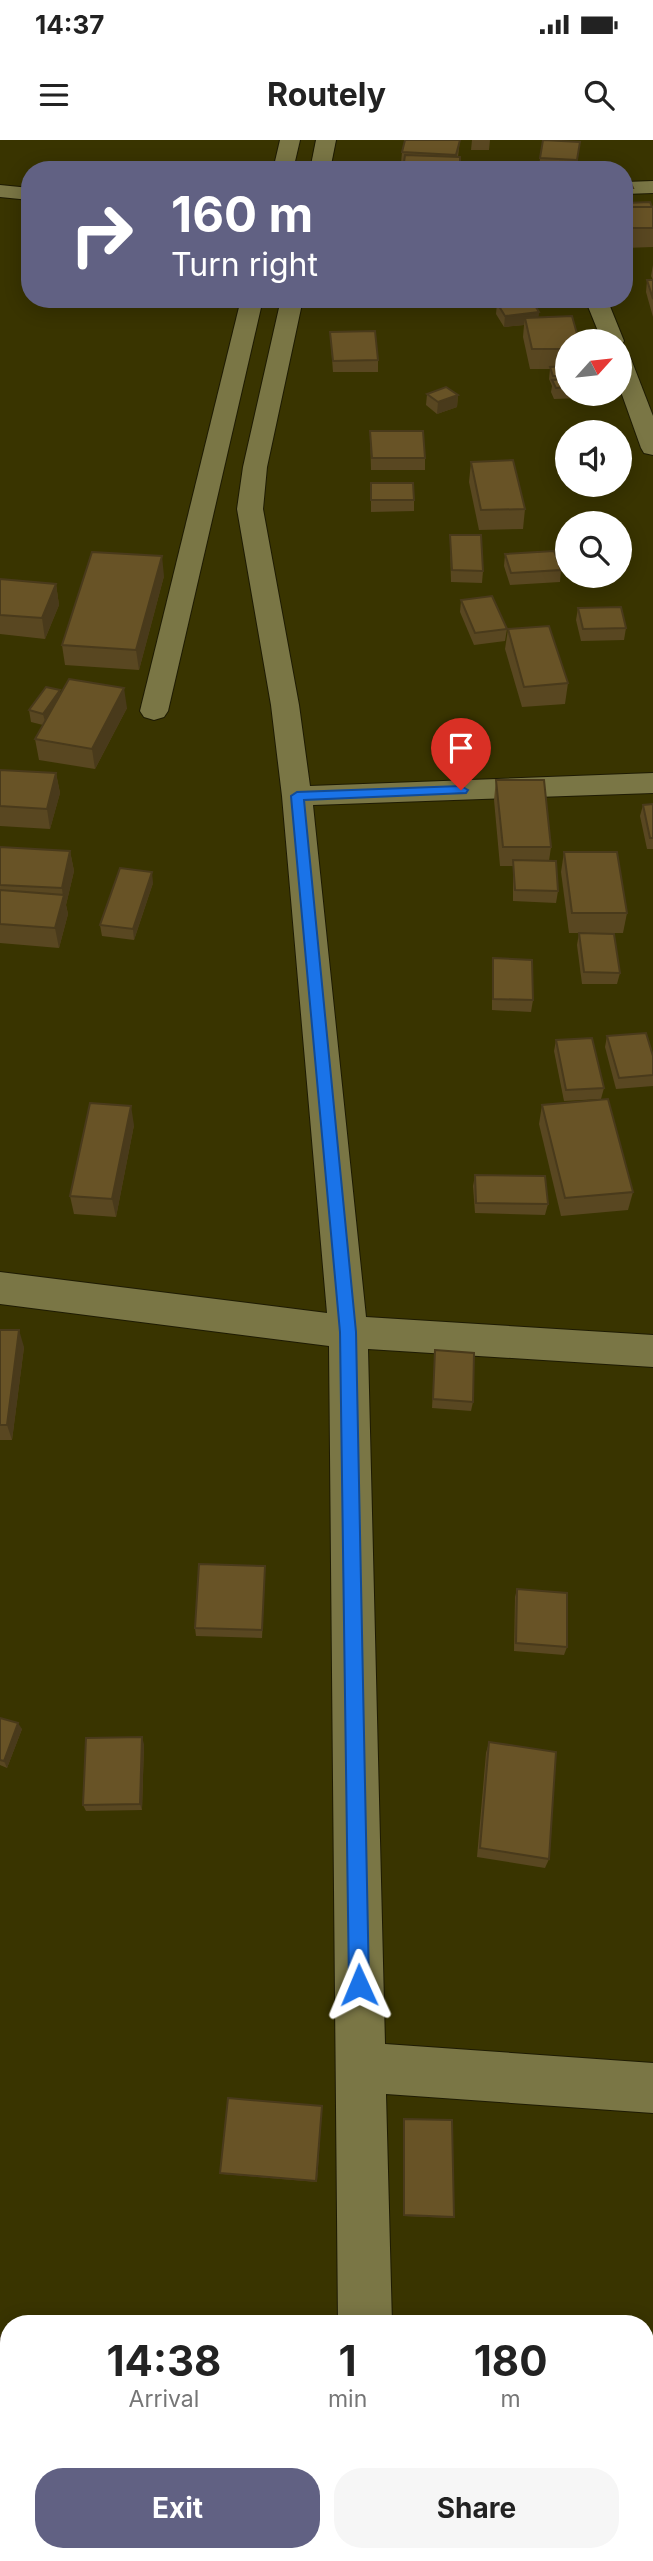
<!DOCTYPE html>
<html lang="en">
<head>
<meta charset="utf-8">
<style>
	body { margin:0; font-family:Inter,sans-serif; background:#f6f6f6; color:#222; height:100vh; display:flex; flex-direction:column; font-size:26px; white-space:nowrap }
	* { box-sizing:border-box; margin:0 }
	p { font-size:23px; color:#767676 }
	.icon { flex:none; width:38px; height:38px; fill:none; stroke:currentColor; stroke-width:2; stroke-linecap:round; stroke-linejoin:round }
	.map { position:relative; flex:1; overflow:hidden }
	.sheet { position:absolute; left:0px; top:2175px; width:654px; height:247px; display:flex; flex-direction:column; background:#fff; border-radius:28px 28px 0 0; box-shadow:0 4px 18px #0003 }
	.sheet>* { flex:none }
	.guide { position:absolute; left:21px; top:21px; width:612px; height:147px; border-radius:28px; box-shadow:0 4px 18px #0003; background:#616183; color:#fff; overflow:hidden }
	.needle { width:46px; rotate:63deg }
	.fabs { position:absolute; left:555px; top:189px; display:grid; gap:14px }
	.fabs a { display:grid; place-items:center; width:77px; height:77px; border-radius:50%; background:#fff; box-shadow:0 4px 18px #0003; font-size:35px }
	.pin { position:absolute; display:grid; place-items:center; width:60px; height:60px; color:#fff; margin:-72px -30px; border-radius:50% 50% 50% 0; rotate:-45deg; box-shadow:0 0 7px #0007 }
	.pin .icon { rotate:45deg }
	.me { position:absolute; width:77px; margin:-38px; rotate:359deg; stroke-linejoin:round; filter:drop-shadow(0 0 5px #0008) }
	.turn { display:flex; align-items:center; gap:24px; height:147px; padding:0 35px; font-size:32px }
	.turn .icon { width:91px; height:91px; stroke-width:2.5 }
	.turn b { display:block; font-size:49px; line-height:60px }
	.eta { display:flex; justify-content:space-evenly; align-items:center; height:119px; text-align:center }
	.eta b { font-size:42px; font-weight:700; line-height:49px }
	.primary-button { display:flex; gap:14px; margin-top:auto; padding:14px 35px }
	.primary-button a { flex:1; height:80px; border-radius:28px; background:#616183; color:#fff; font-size:28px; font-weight:700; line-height:80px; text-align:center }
	.primary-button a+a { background:#f6f6f6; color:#222 }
	.status { display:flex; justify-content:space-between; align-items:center; height:49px; padding:0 35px; background:#fff; direction:ltr }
	.status svg { height:19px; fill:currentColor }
	header { display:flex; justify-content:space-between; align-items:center; height:91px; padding:0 35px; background:#fff; font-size:32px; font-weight:700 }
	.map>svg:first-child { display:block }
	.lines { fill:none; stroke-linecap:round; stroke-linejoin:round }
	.minor-casing { stroke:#1e1b03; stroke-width:2 }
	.minor { fill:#7a7645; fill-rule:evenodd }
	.wall { fill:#594721 }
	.shaded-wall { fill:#493a1b }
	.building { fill:#685326; stroke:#493a1b; stroke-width:2 }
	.route { fill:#1a73e8; stroke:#114b97; stroke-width:2 }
</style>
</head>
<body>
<div class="status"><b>14:37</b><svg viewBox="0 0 49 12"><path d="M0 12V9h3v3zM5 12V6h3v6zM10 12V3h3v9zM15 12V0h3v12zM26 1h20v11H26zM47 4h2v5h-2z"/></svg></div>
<header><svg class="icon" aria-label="menu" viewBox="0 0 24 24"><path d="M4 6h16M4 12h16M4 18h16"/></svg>Routely<svg class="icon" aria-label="search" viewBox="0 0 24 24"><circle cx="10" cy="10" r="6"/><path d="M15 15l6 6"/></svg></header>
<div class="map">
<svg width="653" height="2421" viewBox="0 0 653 2421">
	<rect width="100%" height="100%" fill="#393400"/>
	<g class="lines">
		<g class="minor-casing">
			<g id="minor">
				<polygon points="280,0 300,0 293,30 273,30"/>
				<polygon points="316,0 336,0 330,30 310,30"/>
				<polygon points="653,41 653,53 625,54 625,42"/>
				<polygon points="0,45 30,48 30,60 0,57"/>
				<polygon points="241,159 263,159 168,571 164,577 154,580 144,577 140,571"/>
				<polygon points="281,159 303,159 267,327 263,369 299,565 310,646 653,633 653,653 313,665 366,1177 653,1195 653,1227 368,1209 385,1904 653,1923 653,1973 386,1954 392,2184 338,2184 329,1206 0,1164 0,1132 327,1173 282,656 271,565 237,369 243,327"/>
				<polygon points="585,159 607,159 624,201 621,206 620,201 602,201"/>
				<polygon points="620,212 628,214 631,219 653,276 653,315 644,313 641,308 620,249"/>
				<polygon points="356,2413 414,2413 415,2421 357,2421"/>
			</g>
		</g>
		<use href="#minor" class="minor"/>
	</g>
	<g class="wall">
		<polygon points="460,0 458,17 460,17 460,30 404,30 404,23 401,23 402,12"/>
		<polygon points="472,0 490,0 489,10 471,10"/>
		<polygon points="580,2 576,30 539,29 540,18"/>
		<polygon points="625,40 633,48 631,59 625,59"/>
		<polygon points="625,63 653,67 653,107 625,108"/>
		<polygon points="653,125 653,177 646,152 647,140 653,140 651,136"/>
		<polygon points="492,159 546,159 546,160 532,161 539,172 538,177 567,201 567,254 580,254 580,258 554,259 551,252 552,246 549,239 550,229 530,229 523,197 524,185 504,187 496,174 497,163 510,161 493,161"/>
		<polygon points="330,192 378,220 378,232 333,232"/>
		<polygon points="427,254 458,255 457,267 437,274 426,265"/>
		<polygon points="370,291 425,318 425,330 371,330"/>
		<polygon points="471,322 525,369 523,389 479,390 469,342"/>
		<polygon points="371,343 414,360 414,371 371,372"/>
		<polygon points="450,395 483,431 482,443 451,442 450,406"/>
		<polygon points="505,414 561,430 560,442 510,445 504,426"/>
		<polygon points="164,436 139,530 65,525 62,505"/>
		<polygon points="0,439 56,444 59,465 45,499 0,494"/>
		<polygon points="461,460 507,489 505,501 474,505 460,472"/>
		<polygon points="578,468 626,488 624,500 581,501 576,480"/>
		<polygon points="508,489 568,543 565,564 522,567 505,509"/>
		<polygon points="60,550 60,555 127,568 95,629 39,620 35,599 43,585 31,582 29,570"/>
		<polygon points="0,630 56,633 60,653 50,689 0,686"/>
		<polygon points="496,640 551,707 549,721 558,751 556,763 513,761 513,726 500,726 494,660"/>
		<polygon points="653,664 653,709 647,709 640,676 643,665"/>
		<polygon points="0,707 70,711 74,731 66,765 68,774 59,808 0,803"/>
		<polygon points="564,712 627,773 623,793 569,793 561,732"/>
		<polygon points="153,743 134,800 102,796 100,785"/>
		<polygon points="579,793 620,833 617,844 582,844 577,805"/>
		<polygon points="493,818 533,860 531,872 492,870 492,830"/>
		<polygon points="607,896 653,916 653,946 616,949 605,907"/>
		<polygon points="556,900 604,948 601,959 564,961 554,911"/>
		<polygon points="542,965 633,1052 628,1070 561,1076 539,984"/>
		<polygon points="134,985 116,1077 74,1074 70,1056"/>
		<polygon points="475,1035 548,1064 545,1075 475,1073 473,1046"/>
		<polygon points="0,1190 24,1207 12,1300 0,1300"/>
		<polygon points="435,1210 473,1262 471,1271 432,1268"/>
		<polygon points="265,1434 262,1498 196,1496 195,1488"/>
		<polygon points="517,1449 567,1507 564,1515 514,1511 515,1457"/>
		<polygon points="0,1578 22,1589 7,1628 0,1625"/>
		<polygon points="489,1602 549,1719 545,1728 477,1717 486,1613"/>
		<polygon points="144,1604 142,1670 86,1671 83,1665"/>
		<polygon points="322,1966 317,2042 222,2034 220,2033"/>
		<polygon points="404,1979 454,2077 452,2078 403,2076 403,1982"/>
	</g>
	<g class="shaded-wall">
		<polygon points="539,172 538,183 525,178 524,185 504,187 505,176"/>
		<polygon points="458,255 457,267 437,274 438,262"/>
		<polygon points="162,416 164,436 139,530 136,510"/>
		<polygon points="56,444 59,465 45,499 42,478"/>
		<polygon points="124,548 127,568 95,629 92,609"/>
		<polygon points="60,550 62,562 46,585 43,574"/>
		<polygon points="56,633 60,653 50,689 47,669"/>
		<polygon points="70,711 74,731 66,765 68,774 59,808 55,788 63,757 62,748"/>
		<polygon points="152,732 153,743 134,800 133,789"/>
		<polygon points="131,966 134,985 116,1077 112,1059"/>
		<polygon points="19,1190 24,1207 12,1300 7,1285"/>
		<polygon points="18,1583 22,1589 7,1628 4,1621"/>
		<polygon points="142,1597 144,1604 142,1670 140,1664"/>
	</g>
	<g class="building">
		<polygon points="405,0 460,0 456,15 402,12"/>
		<polygon points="543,0 580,2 577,20 540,18"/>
		<polygon points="405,15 460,17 460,24 404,22"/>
		<polygon points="629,39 633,48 625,48 625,40"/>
		<polygon points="650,62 652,67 625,67 625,63"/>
		<polygon points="625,67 653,67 653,88 628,88 625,80"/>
		<polygon points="647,140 653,140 653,159"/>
		<polygon points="524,159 531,159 539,172 505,176 497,163"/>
		<polygon points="572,176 579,201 567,201 567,209 532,209 525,178"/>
		<polygon points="375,191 378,220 333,221 330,192"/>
		<polygon points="567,226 567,236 553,236 550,227"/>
		<polygon points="567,239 567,247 556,248 552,240"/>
		<polygon points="446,247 458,255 438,262 427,254"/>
		<polygon points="370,291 423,291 425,318 372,318"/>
		<polygon points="513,320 525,369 481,370 471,322"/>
		<polygon points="371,343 413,343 414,360 371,360"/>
		<polygon points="450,395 481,395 483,431 452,430"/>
		<polygon points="554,411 561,430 511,433 505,414"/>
		<polygon points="92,412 162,416 136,510 62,505"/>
		<polygon points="0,439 56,444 42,478 0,475"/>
		<polygon points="492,456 507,489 475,493 461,460"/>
		<polygon points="621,467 626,488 583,489 578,468"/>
		<polygon points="549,486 568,543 524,547 508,489"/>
		<polygon points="69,539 124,548 92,609 35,599"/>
		<polygon points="46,547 60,550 43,574 29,570"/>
		<polygon points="0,630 56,633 47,669 0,666"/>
		<polygon points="496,640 544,640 551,707 503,707"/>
		<polygon points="653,664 653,698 650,698 643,665"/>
		<polygon points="0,707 70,711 62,748 0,745"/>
		<polygon points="564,712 617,712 627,773 572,773"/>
		<polygon points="513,720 556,721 558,751 515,750"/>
		<polygon points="120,728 152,732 133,789 100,785"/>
		<polygon points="0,750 64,755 55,788 0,784"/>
		<polygon points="579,793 614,794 620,833 584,832"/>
		<polygon points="493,818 532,820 533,860 493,859"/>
		<polygon points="646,893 653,916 653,935 619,938 607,896"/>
		<polygon points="592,898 604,948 566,950 556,900"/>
		<polygon points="608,959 633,1052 565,1058 542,965"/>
		<polygon points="90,963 131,966 112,1059 70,1056"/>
		<polygon points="475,1035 545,1036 548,1064 476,1063"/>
		<polygon points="0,1190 19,1190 7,1285 0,1285"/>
		<polygon points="435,1210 474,1213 473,1262 433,1259"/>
		<polygon points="199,1424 265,1426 262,1490 195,1488"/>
		<polygon points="517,1449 567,1453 567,1507 516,1503"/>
		<polygon points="0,1578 18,1583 4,1621 0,1620"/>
		<polygon points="142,1597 140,1664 83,1665 86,1598"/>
		<polygon points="489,1602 556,1612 549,1719 480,1708"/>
		<polygon points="228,1958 322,1966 316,2041 220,2033"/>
		<polygon points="404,1979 452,1980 454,2077 404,2075"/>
		<polygon points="0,2195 9,2195 9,2315 0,2316"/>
		<polygon points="518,2413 592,2413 596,2421 521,2421"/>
	</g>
	<polygon class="route" points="461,646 468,650 466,653 304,660 356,1192 369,1845 366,1852 359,1855 352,1852 349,1845 340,1192 291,656 297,652"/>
</svg>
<div class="fabs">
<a><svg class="needle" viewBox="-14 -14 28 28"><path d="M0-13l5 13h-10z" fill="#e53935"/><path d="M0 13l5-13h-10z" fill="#767676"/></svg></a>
<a><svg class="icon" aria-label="sound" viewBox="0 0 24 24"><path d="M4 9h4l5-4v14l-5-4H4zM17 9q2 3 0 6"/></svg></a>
<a><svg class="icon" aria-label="search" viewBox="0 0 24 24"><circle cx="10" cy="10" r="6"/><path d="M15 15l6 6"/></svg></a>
</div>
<div class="pin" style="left:461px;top:650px;background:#d93025"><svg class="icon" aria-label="arrive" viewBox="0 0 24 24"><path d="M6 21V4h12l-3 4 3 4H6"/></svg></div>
<svg class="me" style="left:359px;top:1845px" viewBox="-20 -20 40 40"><path d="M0-17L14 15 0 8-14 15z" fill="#1a73e8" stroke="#fff" stroke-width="4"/></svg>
<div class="guide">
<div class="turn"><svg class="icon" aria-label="right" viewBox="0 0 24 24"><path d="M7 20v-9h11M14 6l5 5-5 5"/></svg><div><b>160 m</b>Turn right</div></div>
</div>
<section class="sheet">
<div class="eta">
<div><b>14:38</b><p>Arrival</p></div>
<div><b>1</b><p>min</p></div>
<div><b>180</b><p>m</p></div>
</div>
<div class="primary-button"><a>Exit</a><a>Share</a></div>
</section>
</div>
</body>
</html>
